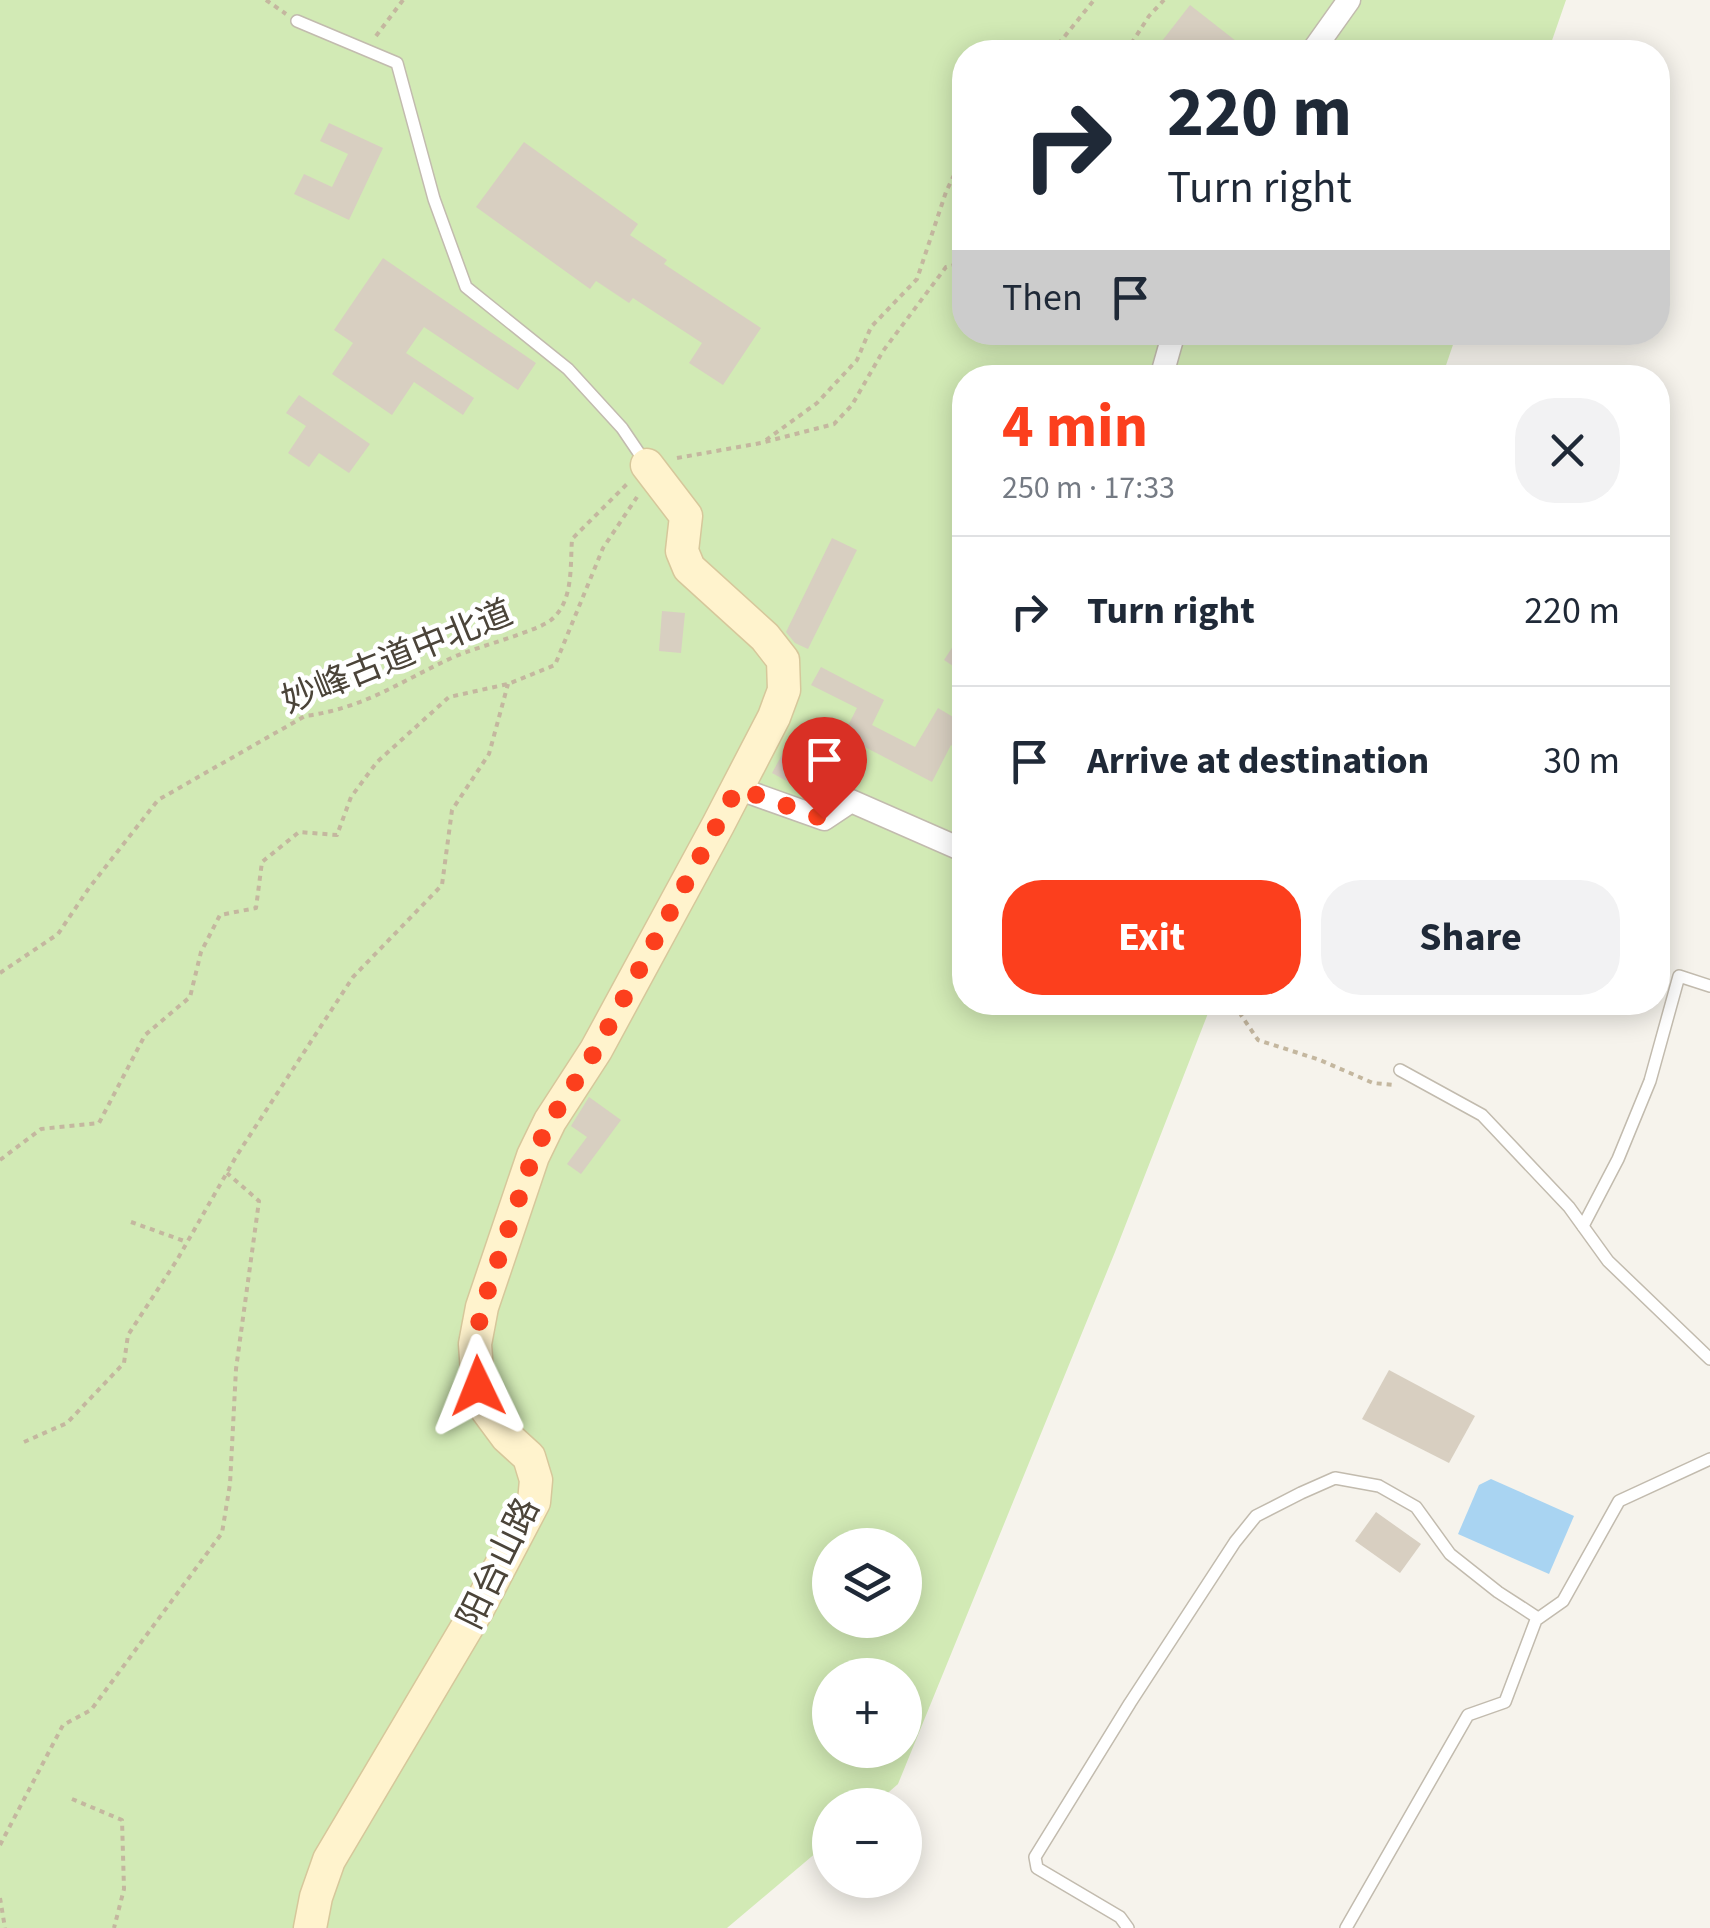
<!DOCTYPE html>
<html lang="en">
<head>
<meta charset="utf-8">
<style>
	body { margin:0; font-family:"Source Sans 3","Noto Sans SC",sans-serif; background:#f2f2f3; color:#1f2937; height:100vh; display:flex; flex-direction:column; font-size:38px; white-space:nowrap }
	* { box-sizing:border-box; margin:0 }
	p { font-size:32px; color:#747a83 }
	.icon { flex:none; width:55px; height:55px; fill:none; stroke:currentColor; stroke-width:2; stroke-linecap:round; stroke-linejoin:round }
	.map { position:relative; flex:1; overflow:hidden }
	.sheet { position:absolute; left:952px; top:365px; width:718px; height:650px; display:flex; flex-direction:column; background:#fff; border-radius:40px; box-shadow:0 5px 25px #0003 }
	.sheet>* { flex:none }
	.top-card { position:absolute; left:952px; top:40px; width:718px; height:305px; border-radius:40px; box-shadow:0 5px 25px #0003; background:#fff; color:#1f2937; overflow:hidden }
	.fabs { position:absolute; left:812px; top:1528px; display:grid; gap:20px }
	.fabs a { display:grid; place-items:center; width:110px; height:110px; border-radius:50%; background:#fff; box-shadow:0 5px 25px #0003; font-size:50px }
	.pin { position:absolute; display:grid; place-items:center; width:85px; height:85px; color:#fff; margin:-102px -42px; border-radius:50% 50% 50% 0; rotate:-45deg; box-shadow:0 0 10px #0007 }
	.pin .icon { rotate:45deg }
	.me { position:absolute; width:110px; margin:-55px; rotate:358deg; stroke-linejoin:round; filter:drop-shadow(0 0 8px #0008) }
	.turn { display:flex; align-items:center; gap:35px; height:210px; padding:0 50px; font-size:45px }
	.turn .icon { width:130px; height:130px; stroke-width:2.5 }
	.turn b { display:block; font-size:70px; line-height:85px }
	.then { display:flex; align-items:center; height:95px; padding:0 50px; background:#0003; gap:20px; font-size:38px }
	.round { display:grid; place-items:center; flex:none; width:105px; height:105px; border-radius:40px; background:#f2f2f3 }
	.summary { display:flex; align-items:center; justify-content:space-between; height:170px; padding:0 50px }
	h1 { font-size:60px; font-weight:700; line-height:75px; color:#fc3f1d }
	.cta { display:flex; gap:20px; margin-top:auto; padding:20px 50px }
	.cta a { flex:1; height:115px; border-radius:40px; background:#fc3f1d; color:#fff; font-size:40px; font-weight:700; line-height:115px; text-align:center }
	.cta a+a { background:#f2f2f3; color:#1f2937 }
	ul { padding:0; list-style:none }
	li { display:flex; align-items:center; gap:30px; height:150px; padding:0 50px; border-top:2px solid #e0e1e3 }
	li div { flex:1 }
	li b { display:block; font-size:38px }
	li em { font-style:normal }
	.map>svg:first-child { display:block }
	.green { fill:#d2eab5; fill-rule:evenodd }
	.water { fill:#a9d4f2 }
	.building { fill:#d8cfc1 }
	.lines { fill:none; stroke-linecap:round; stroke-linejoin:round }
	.lane-casing { stroke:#c2bbae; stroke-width:14 }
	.street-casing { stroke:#c2bbae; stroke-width:25 }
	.secondary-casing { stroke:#d6c79b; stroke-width:35 }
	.path { stroke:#c4b79f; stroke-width:4; stroke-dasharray:5 5; stroke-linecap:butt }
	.lane { stroke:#fff; stroke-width:11 }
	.street { stroke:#fff; stroke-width:22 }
	.secondary { stroke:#fff3cd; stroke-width:32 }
	.route { stroke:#fc3f1d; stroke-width:18; stroke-dasharray:0 32.4 }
	.labels { text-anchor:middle; stroke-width:9; stroke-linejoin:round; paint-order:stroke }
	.street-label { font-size:35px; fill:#4b4439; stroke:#fff }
</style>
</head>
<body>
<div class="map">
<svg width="1710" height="1928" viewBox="0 0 1710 1928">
	<rect width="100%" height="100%" fill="#f6f3ec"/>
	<path class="green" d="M0,0H1566L1548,52H965V332L1457,333L1442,377L965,378V1002L1212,1003L1115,1252L898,1784L874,1805H830V1841L727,1928H0ZM830,1545H905V1620H830ZM830,1675H905V1750H830Z"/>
	<polygon class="water" points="1491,1479 1574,1516 1549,1574 1458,1534 1479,1485"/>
	<g class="building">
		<polygon points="1190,5 1250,52 1177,52 1162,41"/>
		<polygon points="329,123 383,148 349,220 294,194 304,174 332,187 348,154 320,141"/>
		<polygon points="524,142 638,224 630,235 667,260 664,264 761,328 723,385 689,363 702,343 633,298 629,303 596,281 590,289 476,207"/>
		<polygon points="383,258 536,363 518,390 424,327 406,353 474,398 463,415 414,382 392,415 332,374 353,343 334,330"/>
		<polygon points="299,395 370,444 349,473 319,453 309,467 288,453 306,426 286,413"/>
		<polygon points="832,538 857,550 808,649 795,643 786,632"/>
		<polygon points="662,611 685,613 681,653 659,651"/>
		<polygon points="955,643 965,650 965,674 944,660"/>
		<polygon points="821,667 884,700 872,725 915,747 938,708 965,724 965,754 951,745 932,782 861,745 851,765 833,755 857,708 811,685"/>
		<polygon points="789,742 835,768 818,798 772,773"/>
		<polygon points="589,1097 621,1120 581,1174 567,1164 587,1137 571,1126"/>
		<polygon points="1389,1370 1475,1416 1449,1463 1362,1419"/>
		<polygon points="1376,1512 1421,1544 1400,1573 1355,1541"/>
	</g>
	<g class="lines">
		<g class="lane-casing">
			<g id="lane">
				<polyline points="297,21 397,63 434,199 466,287 568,369 622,428 645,462"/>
				<polyline points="1400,1070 1482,1115 1569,1207 1608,1261 1710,1359"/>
				<polyline points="1583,1226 1618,1159 1650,1081 1679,976 1710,986"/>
				<polyline points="1128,1928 1120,1917 1037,1868 1035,1857 1130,1703 1235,1542 1256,1516 1301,1493 1335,1478 1379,1486 1416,1507 1450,1554 1498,1592 1538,1618"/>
				<polyline points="1346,1928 1468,1715 1505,1702 1536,1620 1563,1601 1619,1501 1710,1459"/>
			</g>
		</g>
		<g class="street-casing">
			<g id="street">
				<polyline points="1312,52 1349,0"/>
				<polyline points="1161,378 1174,332"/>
				<polyline points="737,788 824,819 851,801 965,851"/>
			</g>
		</g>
		<g class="secondary-casing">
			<polyline id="secondary" points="310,1928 316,1897 329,1860 479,1607 534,1502 536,1480 529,1457 507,1437 487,1410 478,1386 475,1344 482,1307 533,1156 550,1121 596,1050 718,825 774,717 784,690 783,660 765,637 689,568 682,551 686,516 647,465"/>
		</g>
		<g class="path">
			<polyline points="266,0 286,14"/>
			<polyline points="376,36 403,0"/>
			<polyline points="1052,52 1094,0"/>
			<polyline points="1126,52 1149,16 1164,0"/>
			<polyline points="766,440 817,403 857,360 871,327 917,279 946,192 965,152"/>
			<polyline points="677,458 761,443 834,424 852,405 883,351 946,267 965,263"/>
			<path d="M0,973L58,934L89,888L158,800L305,716C366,708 402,680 456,656C477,647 538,631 551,620C574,601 570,566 572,539L630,481"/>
			<polyline points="1239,1002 1241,1015 1258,1040 1320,1060 1373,1083 1393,1085"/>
			<polyline points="0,1160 41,1129 99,1123 145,1035 190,997 201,952 220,915 256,908 262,862 299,832 337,835 351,797 377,762 449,697 508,684 555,665 603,548 637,497"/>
			<polyline points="131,1222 187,1242"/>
			<polyline points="24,1442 67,1423 124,1363 128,1335 177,1260 237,1155 353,977 442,885 452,810 489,754 508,684"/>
			<polyline points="72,1799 122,1820 124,1889 114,1928"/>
			<polyline points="0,1845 63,1725 91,1710 222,1533 230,1484 236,1369 259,1201 227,1173"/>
			<polyline points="0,1898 5,1928"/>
		</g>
		<use href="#lane" class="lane"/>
		<use href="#street" class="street"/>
		<use href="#secondary" class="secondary"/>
	</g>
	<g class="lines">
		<polyline class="route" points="478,1386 475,1344 482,1308 533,1156 550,1121 596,1050 737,788 824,819"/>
	</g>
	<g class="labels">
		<g class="street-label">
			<text transform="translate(397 656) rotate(-22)" y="12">妙峰古道中北道</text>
			<text transform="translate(498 1563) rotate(-64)" y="12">阳台山路</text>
		</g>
	</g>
</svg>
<div class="fabs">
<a><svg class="icon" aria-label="layers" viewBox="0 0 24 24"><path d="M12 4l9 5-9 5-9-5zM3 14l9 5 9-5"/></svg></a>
<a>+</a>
<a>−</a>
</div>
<div class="pin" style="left:824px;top:819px;background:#d93025"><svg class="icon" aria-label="arrive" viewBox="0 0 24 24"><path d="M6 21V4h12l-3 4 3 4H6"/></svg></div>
<svg class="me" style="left:478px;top:1386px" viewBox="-20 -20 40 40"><path d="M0-17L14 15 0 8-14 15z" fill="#fc3f1d" stroke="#fff" stroke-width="4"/></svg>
<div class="top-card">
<div class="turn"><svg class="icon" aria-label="right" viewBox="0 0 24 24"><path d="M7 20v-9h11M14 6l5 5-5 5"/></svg><div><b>220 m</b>Turn right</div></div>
<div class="then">Then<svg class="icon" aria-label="arrive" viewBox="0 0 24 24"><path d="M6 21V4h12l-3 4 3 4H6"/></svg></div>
</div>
<section class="sheet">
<div class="summary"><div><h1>4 min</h1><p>250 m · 17:33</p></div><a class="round"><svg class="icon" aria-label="close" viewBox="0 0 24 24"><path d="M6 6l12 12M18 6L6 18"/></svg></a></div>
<ul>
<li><svg class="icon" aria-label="right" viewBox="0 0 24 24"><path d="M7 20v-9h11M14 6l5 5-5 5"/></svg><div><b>Turn right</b></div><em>220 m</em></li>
<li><svg class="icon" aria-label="arrive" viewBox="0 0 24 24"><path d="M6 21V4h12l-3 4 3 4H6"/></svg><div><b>Arrive at destination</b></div><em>30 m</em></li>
</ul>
<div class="cta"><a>Exit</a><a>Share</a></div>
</section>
</div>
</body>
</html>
